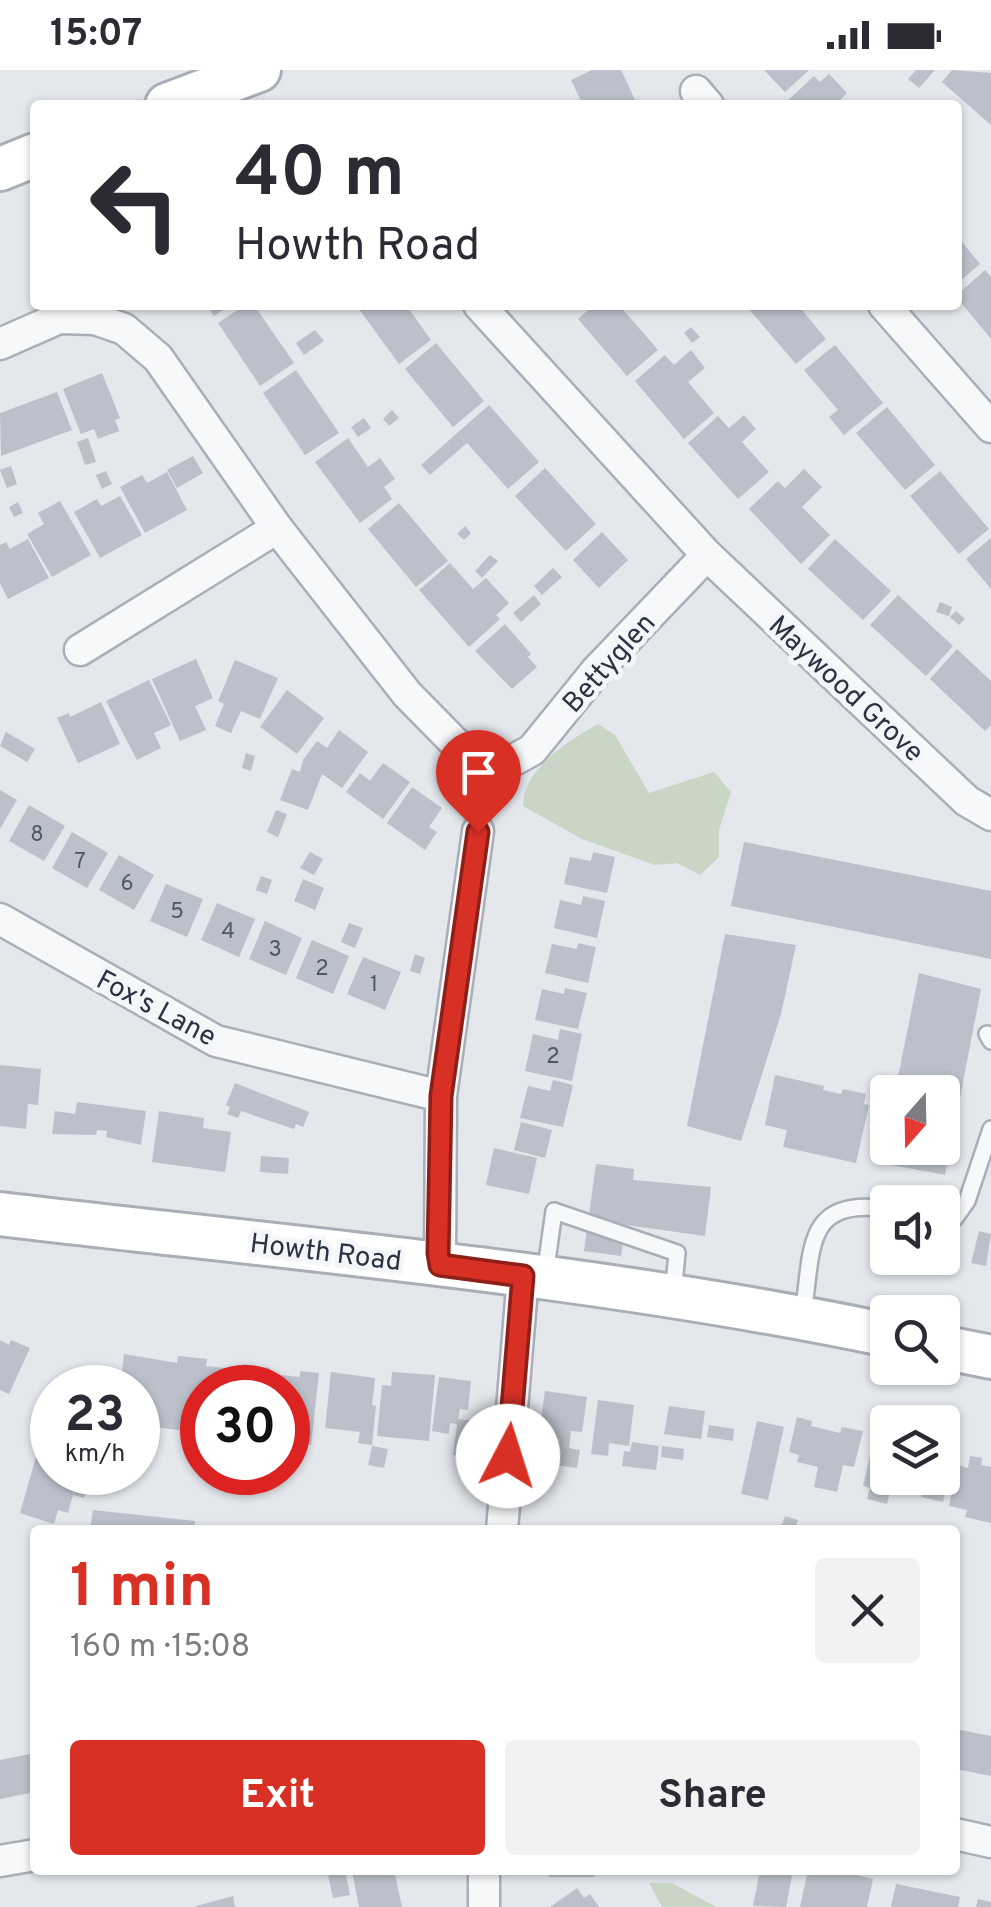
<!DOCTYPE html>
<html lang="en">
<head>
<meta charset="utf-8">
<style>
	body { margin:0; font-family:Overpass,sans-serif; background:#f2f2f3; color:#2b2b33; height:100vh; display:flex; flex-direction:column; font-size:38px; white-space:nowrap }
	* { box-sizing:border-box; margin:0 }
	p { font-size:32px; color:#7c7c81 }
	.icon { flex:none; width:55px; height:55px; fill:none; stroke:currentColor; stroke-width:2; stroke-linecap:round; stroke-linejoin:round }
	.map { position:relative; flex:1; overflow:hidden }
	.details { position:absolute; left:30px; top:1455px; width:930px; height:350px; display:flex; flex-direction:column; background:#fff; border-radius:10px; box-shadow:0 2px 8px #0004 }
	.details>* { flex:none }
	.banner { position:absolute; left:30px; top:30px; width:932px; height:210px; border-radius:10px; box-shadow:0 2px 8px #0004; background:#fff; color:#2b2b33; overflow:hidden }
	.needle { width:65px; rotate:200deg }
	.tools { position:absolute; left:870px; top:1005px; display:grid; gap:20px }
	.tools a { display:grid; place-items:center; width:90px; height:90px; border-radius:10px; background:#fff; box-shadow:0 2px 8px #0004; font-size:50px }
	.speed { position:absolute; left:30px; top:1295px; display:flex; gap:20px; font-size:50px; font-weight:700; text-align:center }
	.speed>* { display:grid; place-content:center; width:130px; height:130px; border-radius:50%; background:#fff; box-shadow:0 2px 8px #0004; line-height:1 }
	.speed small { font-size:25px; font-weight:400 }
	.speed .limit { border:15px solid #d22; background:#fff; color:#111 }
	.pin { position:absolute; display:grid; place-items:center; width:85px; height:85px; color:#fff; margin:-102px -42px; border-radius:50% 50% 50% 0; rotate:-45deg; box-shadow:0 0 10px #0007 }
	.pin .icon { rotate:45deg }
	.me { position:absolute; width:110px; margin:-55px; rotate:5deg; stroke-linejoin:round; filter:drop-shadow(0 0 8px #0008) }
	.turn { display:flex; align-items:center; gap:35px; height:210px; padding:0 40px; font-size:45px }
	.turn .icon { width:130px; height:130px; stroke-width:2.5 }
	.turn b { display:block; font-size:70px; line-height:85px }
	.round { display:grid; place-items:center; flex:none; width:105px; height:105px; border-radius:10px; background:#f2f2f3 }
	.head { display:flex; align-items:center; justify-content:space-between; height:170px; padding:0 40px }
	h1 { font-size:60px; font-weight:700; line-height:75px; color:#d93025 }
	.cta { display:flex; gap:20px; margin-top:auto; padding:20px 40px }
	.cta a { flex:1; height:115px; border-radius:10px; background:#d93025; color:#fff; font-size:40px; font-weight:700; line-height:115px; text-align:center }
	.cta a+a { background:#f2f2f3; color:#2b2b33 }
	.status { display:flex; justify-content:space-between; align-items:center; height:70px; padding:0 50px; background:#fff; direction:ltr }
	.status svg { height:28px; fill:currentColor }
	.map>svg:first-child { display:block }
	.green { fill:#c9d6c5 }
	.building { fill:#bbc0ca }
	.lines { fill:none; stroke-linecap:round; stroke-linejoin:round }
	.service-casing { stroke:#a9aeb7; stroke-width:20 }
	.minor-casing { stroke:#a9aeb7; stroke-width:35 }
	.secondary-casing { stroke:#a9aeb7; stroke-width:48 }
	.service { stroke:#f7f8fa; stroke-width:15 }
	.minor { stroke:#f7f8fa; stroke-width:30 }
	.secondary { stroke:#fff; stroke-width:42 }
	.route-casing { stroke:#8d1f18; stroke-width:25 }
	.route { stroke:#d93025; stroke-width:18 }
	.labels { text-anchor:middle; stroke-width:10; stroke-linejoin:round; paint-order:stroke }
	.number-label { font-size:22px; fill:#4f5766 }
	.street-label { font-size:28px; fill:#2b3445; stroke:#f4f6f9 }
</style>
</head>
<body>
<div class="status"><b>15:07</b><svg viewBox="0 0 49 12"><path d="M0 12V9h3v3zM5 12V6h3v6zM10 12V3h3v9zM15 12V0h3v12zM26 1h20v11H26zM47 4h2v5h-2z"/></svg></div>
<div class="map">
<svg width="991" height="1837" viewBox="0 0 991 1837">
	<rect width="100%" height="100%" fill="#e4e7ec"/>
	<g class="green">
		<path d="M598,654L615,665L649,723L714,702L731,722L719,760V787L700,805L677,793L655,795L582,769L523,736C522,700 569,670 598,654Z"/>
		<polygon points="649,1813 672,1813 716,1837 662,1837"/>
	</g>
	<g class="building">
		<polygon points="592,0 621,0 636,32 629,35 583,35 571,10"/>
		<polygon points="764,0 809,0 785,22"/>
		<polygon points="916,0 935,0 919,18 908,9"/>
		<polygon points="952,0 991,3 991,55 942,12"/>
		<polygon points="829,4 847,23 838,32 841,35 783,35 814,6 820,12"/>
		<polygon points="958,167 980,194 958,213"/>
		<polygon points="985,200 991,207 991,269 958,229 958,224"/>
		<polygon points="206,235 231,235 214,246"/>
		<polygon points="245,235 254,235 294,293 260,316 218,253"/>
		<polygon points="356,235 406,235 431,270 399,294"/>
		<polygon points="594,235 619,235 658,280 627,306 578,249"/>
		<polygon points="749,235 798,235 826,269 796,294 747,237"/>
		<polygon points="691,257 700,267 692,273 684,263"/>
		<polygon points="315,260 324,271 304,285 296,273"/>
		<polygon points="436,273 484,331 453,357 405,299"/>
		<polygon points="835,275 883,333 844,365 829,347 838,340 804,300"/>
		<polygon points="691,280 705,298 688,312 714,343 684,369 635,311 665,285 674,295"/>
		<polygon points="296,300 339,363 305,385 263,323"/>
		<polygon points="102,303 120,348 115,350 119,361 98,369 94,359 81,364 63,319"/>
		<polygon points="57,322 72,360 1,386 0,343"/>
		<polygon points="489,335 539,392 508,419 467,373 430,405 421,395"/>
		<polygon points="887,337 935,395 905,420 856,363"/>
		<polygon points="392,340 399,348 389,356 383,349"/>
		<polygon points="744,345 756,359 742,372 769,402 738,429 688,373 718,346 729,358"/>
		<polygon points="364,348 371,358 358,367 351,357"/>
		<polygon points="88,368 96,392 85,395 77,372"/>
		<polygon points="348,368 368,397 380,388 395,409 384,417 392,429 360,453 315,392"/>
		<polygon points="193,386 203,403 177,418 167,400"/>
		<polygon points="11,396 17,414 7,418 0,400"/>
		<polygon points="545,398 596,454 566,481 515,426"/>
		<polygon points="804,399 822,417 802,437 830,465 801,494 749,439 778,411 785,418"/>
		<polygon points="106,401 112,414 102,419 96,405"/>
		<polygon points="940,401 989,459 959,484 910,426"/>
		<polygon points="167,402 187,440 145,463 120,417 142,405 147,413"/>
		<polygon points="120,426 142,465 100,488 74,442 97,429 101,436"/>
		<polygon points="60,431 91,485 52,507 27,464 44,454 38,443"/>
		<polygon points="18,432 23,443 14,447 9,437"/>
		<polygon points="399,433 448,491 416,517 368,459"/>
		<polygon points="465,456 471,463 464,470 457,464"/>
		<polygon points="602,462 628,490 599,518 573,490"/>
		<polygon points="991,468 991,519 966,489"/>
		<polygon points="28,469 49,508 8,529 0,513 0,475 6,472 10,479"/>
		<polygon points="835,469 891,521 863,550 808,499"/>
		<polygon points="490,485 498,491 482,508 475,501"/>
		<polygon points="450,493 473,519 486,508 509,533 496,545 500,549 469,577 419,520"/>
		<polygon points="553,498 562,507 542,525 534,516"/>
		<polygon points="534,525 541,534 521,552 513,543"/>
		<polygon points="898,525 953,576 926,606 870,555"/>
		<polygon points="940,532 952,537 949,546 936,542"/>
		<polygon points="956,541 965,549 959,555 950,547"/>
		<polygon points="505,554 531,584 528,587 537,597 512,619 475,581"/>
		<polygon points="957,579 991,611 991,655 985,661 930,609"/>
		<polygon points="196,589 213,628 195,636 206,660 180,671 152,609"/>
		<polygon points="235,590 278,608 260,649 241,641 231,663 215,656 224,634 218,631"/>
		<polygon points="149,610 171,655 154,663 161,678 137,690 106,631"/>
		<polygon points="287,620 324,648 297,684 260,657"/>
		<polygon points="101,632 120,674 78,693 57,648 69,643 70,647"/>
		<polygon points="339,660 368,682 342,718 322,704 308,740 280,730 292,699 300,702 303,690 317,671 327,678"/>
		<polygon points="6,662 35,679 27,692 0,676"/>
		<polygon points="246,683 255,686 251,701 242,698"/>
		<polygon points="383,693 410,712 383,749 346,722 360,703 370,711"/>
		<polygon points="412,717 442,738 429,757 437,762 425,780 387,753"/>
		<polygon points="0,720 17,730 0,759"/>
		<polygon points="29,735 65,756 44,791 9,771"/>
		<polygon points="276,740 287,744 278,767 267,762"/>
		<polygon points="72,762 108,783 87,818 52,798"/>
		<polygon points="744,772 991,821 991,889 731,836"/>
		<polygon points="310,782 323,789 314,805 300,798"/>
		<polygon points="593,782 615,787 607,823 564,814 570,787 591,791"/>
		<polygon points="119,785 154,805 134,840 99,820"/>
		<polygon points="261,806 272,810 267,824 256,820"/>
		<polygon points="303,809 324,818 315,840 294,831"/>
		<polygon points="166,814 203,829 187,867 150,851"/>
		<polygon points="583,826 605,831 597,868 554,858 560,830 581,835"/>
		<polygon points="217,833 255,849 239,887 201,870"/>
		<polygon points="265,851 302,868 286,905 249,889"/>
		<polygon points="349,853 363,858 355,878 341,872"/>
		<polygon points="725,864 796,875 781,944 741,1071 687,1056"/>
		<polygon points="312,870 349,886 333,924 296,908"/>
		<polygon points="578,873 596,877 588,913 545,903 552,874 577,879"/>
		<polygon points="415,884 425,888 420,904 410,901"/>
		<polygon points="363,887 401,902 385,940 347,924"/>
		<polygon points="919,903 981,919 945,1105 881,1093 886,1070 888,1078 942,1078 942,1022 895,1022"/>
		<polygon points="565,918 587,923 578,959 535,950 542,919 564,924"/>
		<polygon points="560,959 582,964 572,1011 525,1001 533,964 558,970"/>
		<polygon points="0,995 41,999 38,1035 28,1034 26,1059 0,1056"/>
		<polygon points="775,1005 824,1016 823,1020 841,1024 843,1019 866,1024 864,1034 869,1035 856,1093 783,1077 787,1060 765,1055"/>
		<polygon points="553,1010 573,1015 563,1057 520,1048 528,1016 550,1021"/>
		<polygon points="235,1013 309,1042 303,1057 296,1054 294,1059 241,1041 238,1048 227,1044 230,1037 226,1035"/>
		<polygon points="77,1032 146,1041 141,1075 106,1067 107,1061 97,1060 96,1065 52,1064 55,1041 75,1044"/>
		<polygon points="159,1041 204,1048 203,1058 231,1062 225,1102 152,1092"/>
		<polygon points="521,1052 552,1060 545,1088 514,1080"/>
		<polygon points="494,1078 537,1088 529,1124 486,1115"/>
		<polygon points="261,1086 289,1088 288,1104 260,1102"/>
		<polygon points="596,1094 634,1099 633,1110 711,1117 705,1166 626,1155 621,1186 584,1181"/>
		<polygon points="979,1161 991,1164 986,1196 971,1193"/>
		<polygon points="0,1270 9,1275 11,1270 30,1278 9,1324 0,1320"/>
		<polygon points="124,1284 177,1293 178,1286 207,1289 206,1296 242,1300 243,1294 270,1298 270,1304 300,1307 300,1301 319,1303 311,1375 288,1373 288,1318 202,1318 202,1363 138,1355 138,1318 120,1318"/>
		<polygon points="331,1302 375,1308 372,1335 376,1336 372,1375 358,1373 360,1362 325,1358"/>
		<polygon points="392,1302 435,1305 429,1371 377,1366 382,1315 391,1316"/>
		<polygon points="439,1307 471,1311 468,1340 460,1339 458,1349 476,1351 471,1387 453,1385 457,1354 450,1353 449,1364 432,1361"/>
		<polygon points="545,1321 587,1327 582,1362 571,1361 569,1378 580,1380 577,1398 535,1392"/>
		<polygon points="598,1330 634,1335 629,1376 609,1373 608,1386 591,1384"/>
		<polygon points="669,1336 705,1341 701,1369 664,1364"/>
		<polygon points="797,1347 812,1351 811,1356 840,1363 842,1357 863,1361 854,1397 843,1395 837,1422 814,1417 818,1397 797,1392 799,1385 789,1382"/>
		<polygon points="757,1351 784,1357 768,1430 741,1424"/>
		<polygon points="709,1355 734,1359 733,1371 707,1367"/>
		<polygon points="882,1367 888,1369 888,1408 942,1408 942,1382 954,1385 943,1432 921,1427 922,1421 892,1414 887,1434 867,1429 870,1418 863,1416 872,1378 879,1380"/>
		<polygon points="632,1372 659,1376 656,1400 622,1396 624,1381 630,1382"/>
		<polygon points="372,1376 388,1379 384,1398 368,1395"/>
		<polygon points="662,1376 684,1379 683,1390 661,1387"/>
		<polygon points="970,1386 982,1388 981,1395 991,1397 991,1453 965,1447 967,1440 949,1436 957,1395 968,1398"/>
		<polygon points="36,1387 52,1392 52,1402 92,1402 84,1428 73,1425 68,1443 58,1440 54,1454 20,1443"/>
		<polygon points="93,1440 195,1451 194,1460 90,1460"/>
		<polygon points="785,1446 798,1450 795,1460 780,1460"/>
		<polygon points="200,1455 227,1457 226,1460 200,1460"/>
		<polygon points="955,1659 991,1666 991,1706 955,1699"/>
		<polygon points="35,1683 35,1722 0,1729 0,1690"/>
		<polygon points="327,1800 345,1800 350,1825 333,1828"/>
		<polygon points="394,1800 402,1837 359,1837 352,1801"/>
		<rect x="549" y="1800" width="45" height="7"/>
		<polygon points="760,1800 793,1800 786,1837 753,1836"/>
		<polygon points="808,1800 835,1800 873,1809 867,1837 800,1837"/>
		<polygon points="896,1814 960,1827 958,1837 891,1837"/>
		<polygon points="577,1818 584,1828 590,1824 599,1837 550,1837"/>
		<polygon points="233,1826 235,1837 196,1837 196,1836"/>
		<polygon points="978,1829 991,1832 991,1837 976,1837"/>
	</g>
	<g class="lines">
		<g class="service-casing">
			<g id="service">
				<polyline points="987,964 991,971"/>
				<polyline points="942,1149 955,1148 967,1131 991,1059"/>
				<polyline points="545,1205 554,1141 677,1183 673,1225"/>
				<path d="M803,1244C813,1181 803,1126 888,1139"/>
			</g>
		</g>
		<g class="minor-casing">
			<g id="minor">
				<polyline points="696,21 708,35"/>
				<polyline points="884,235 991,357"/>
				<polyline points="0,274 59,248 95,249 124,259 158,288 277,458 407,624 466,684 491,695 512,691 532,680 597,600 707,485 479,235"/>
				<polyline points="707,485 967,731 991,745"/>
				<polyline points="80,580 277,458"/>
				<polyline points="0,849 216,971 441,1026"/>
				<polyline points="440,1195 441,1026 478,761"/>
				<polyline points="502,1460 523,1206"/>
				<polyline points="955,1764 991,1772"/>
				<polyline points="0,1791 35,1785"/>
				<polyline points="484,1800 484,1837"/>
			</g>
		</g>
		<g class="secondary-casing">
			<g id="secondary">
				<polyline points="167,35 259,0"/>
				<polyline points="0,99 35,85"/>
				<path d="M0,1144C296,1179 595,1204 888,1265"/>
				<polyline points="942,1277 991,1287"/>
			</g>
		</g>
		<use href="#service" class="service"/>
		<use href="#minor" class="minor"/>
		<use href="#secondary" class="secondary"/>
	</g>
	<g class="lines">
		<g class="route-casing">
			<polyline id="route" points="478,762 441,1026 438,1183 440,1195 523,1206 508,1386"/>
		</g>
		<use href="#route" class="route"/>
	</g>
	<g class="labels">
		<g class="number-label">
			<text x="37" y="771">8</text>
			<text x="80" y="798">7</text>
			<text x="127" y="820">6</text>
			<text x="177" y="848">5</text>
			<text x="228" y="868">4</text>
			<text x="275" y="886">3</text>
			<text x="322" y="905">2</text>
			<text x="374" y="921">1</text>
			<text x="553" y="993">2</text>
		</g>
		<g class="street-label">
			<text transform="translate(608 592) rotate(-48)" y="10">Bettyglen</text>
			<text transform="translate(847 618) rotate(43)" y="10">Maywood Grove</text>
			<text transform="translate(157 937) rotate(28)" y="10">Fox's Lane</text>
			<text transform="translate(326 1181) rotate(7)" y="10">Howth Road</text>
		</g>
	</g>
</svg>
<div class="tools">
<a><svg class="needle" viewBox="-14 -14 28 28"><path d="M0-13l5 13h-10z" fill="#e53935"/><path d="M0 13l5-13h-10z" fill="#7c7c81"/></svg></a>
<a><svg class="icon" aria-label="sound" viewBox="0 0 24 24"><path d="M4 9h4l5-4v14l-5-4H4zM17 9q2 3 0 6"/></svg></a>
<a><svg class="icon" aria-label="search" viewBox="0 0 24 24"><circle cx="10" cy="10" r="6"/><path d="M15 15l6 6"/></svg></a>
<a><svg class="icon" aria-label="layers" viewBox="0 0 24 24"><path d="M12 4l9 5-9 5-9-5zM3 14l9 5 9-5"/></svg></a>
</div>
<div class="speed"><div>23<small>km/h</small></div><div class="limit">30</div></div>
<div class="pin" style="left:478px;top:762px;background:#d93025"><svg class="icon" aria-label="arrive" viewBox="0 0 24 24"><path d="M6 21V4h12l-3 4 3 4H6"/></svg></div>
<svg class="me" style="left:508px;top:1386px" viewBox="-20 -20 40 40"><circle r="19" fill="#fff"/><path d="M0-13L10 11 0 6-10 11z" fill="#d93025"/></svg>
<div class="banner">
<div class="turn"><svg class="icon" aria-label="left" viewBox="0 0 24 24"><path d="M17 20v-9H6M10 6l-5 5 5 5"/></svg><div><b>40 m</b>Howth Road</div></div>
</div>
<section class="details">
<div class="head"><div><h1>1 min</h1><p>160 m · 15:08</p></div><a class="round"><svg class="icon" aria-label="close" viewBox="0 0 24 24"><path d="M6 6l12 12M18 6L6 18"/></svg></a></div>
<div class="cta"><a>Exit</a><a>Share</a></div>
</section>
</div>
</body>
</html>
